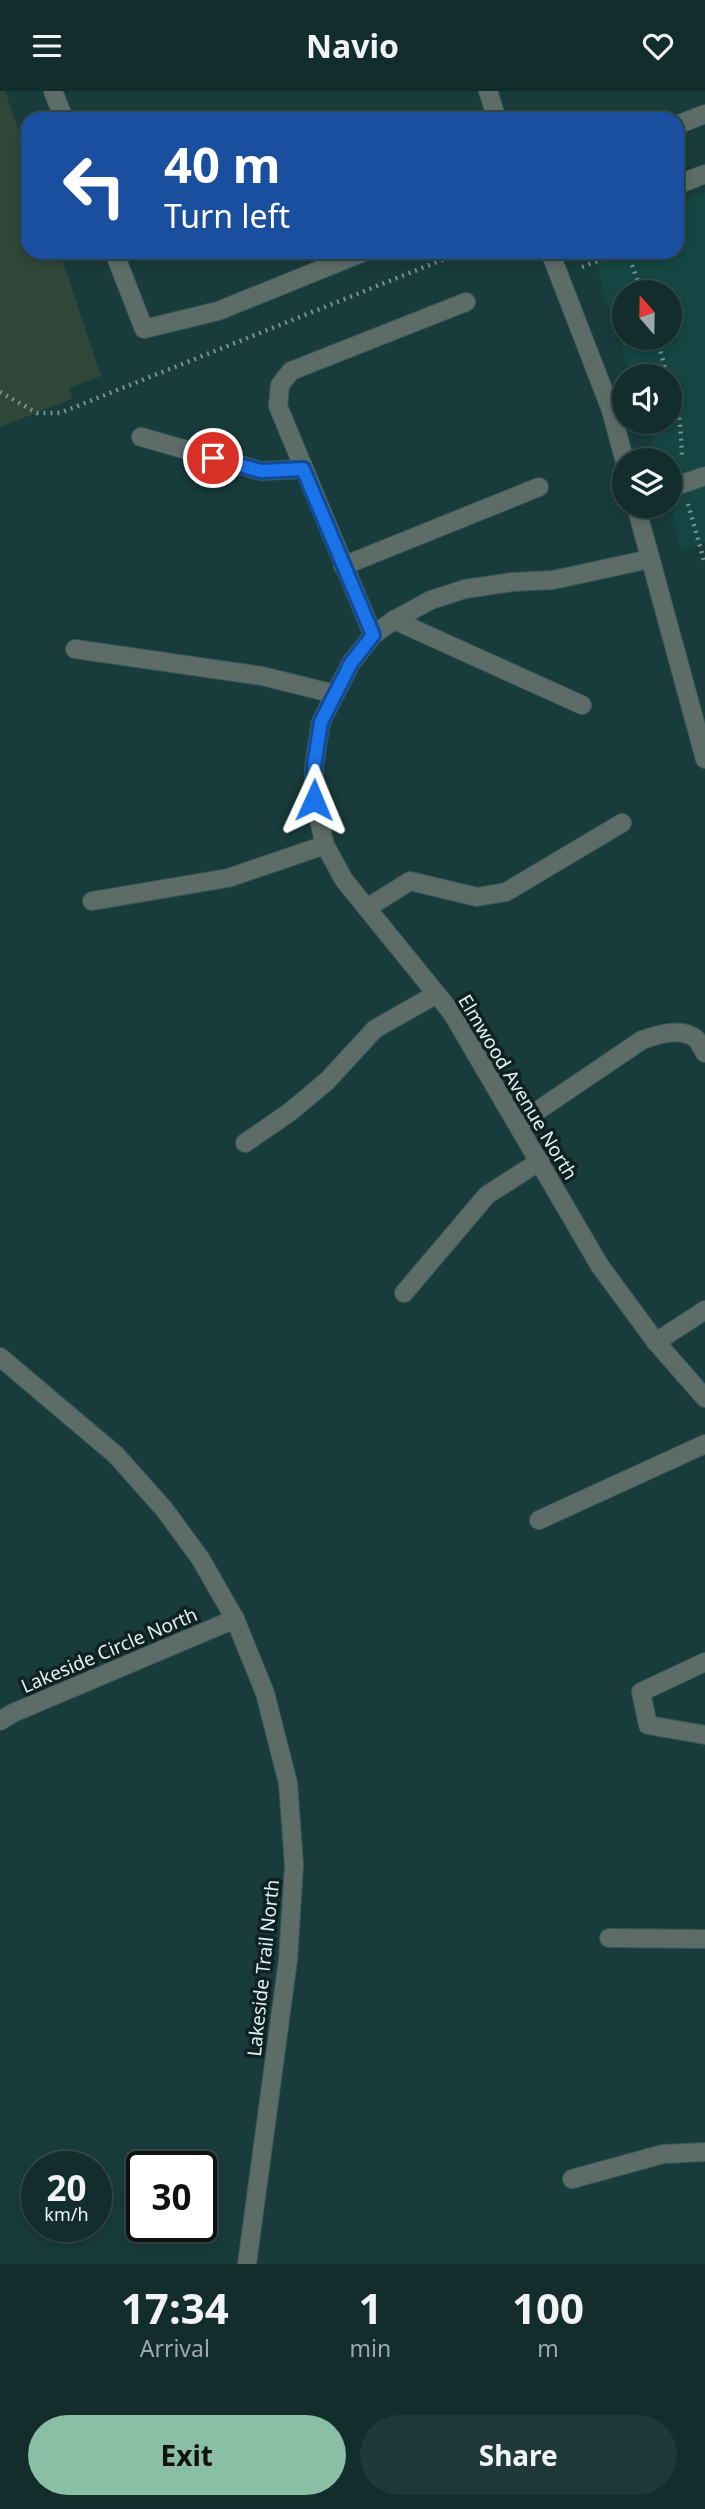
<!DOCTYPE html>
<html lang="en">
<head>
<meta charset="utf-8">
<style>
	body { margin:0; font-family:"Noto Sans",sans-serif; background:#1f3938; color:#f1f3f6; height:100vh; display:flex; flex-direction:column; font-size:26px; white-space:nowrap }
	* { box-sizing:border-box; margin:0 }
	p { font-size:23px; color:#9ca8a9 }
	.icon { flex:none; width:38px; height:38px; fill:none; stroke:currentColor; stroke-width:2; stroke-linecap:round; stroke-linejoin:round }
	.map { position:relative; height:2173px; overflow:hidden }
	.drawer { display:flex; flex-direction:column; background:#122d2c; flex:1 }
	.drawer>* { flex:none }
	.guide { position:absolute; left:21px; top:21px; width:663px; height:147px; border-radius:21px; box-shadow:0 4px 10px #0003,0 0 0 2px #314948; background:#1a4fa0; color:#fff; overflow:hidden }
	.needle { width:46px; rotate:340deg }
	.buttons { position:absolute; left:612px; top:189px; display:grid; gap:14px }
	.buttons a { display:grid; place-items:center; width:70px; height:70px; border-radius:50%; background:#122d2c; box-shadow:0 4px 10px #0003,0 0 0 2px #314948; font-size:35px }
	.speed { position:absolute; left:21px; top:2060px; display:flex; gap:14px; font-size:35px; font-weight:700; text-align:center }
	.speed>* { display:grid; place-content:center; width:91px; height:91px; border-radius:50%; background:#122d2c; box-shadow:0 4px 10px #0003,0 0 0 2px #314948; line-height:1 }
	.speed small { font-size:18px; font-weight:400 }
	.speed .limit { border:4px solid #111; border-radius:10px; background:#fff; color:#111 }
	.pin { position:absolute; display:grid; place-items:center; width:60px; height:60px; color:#fff; margin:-30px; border:4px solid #fff; border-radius:50%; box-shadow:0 2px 7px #0007 }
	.me { position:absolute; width:77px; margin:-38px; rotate:1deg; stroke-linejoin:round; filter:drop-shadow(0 0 5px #0008) }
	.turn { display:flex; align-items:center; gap:24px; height:147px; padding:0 28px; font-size:32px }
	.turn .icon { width:91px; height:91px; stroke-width:2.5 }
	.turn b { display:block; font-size:49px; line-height:60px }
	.eta { display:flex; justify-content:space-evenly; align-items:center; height:119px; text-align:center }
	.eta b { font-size:42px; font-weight:700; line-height:49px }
	.cta { display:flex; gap:14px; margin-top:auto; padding:14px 28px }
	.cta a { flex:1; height:80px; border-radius:42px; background:#8abfa5; color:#111; font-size:28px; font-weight:700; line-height:80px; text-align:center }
	.cta a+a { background:#1f3938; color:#f1f3f6 }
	header { display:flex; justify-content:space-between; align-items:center; height:91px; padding:0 28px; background:#122d2c; font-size:32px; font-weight:700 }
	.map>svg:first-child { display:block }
	.built { fill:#154644; fill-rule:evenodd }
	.green { fill:#2f4738 }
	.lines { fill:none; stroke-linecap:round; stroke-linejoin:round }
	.minor-casing { stroke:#385958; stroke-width:20 }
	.path { stroke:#759190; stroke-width:4.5; stroke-dasharray:2 5; stroke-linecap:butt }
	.minor { stroke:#5e6c68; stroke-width:18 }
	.route-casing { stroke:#114b97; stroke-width:18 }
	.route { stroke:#1a73e8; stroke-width:12 }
	.labels { text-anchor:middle; stroke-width:7; stroke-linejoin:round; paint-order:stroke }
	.street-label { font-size:19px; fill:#def2f1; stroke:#112020 }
</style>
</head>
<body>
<header><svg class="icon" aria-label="menu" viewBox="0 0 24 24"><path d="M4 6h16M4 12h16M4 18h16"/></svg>Navio<svg class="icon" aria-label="heart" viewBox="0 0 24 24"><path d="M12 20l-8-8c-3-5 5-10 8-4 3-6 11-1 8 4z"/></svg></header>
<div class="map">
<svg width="705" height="2173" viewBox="0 0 705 2173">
	<rect width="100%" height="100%" fill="#183c3b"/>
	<path class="built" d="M705,101V451L681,460L670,409V369H658L646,331H670V285H631L593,166L596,161H677V112ZM625,201H670V247H625Z"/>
	<polygon class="green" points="0,0 5,0 28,67 28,161 60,161 101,285 69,297 72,308 0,336"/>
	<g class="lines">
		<g class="minor-casing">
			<g id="minor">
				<polyline points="53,0 64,28"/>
				<polyline points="488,0 497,28"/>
				<polyline points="677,34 705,23"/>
				<polyline points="677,94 705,83"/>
				<polyline points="114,161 144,238 218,220 364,161"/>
				<polyline points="550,161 611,319 625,371"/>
				<polyline points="141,346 261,380 303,378"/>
				<polyline points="670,397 705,385"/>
				<polyline points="636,415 705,668"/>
				<polyline points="650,468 553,489 512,491 465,498 431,509 394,529 373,544 351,572 321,631 314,675 314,709 325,754 344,789 452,922 600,1175 656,1251 705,1307"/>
				<polyline points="343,475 539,396"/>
				<polyline points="394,529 582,614"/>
				<polyline points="373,544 278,315 280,294 291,280 466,211"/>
				<polyline points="75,558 262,585 335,603"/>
				<polyline points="92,810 228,787 325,754"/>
				<polyline points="367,817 410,790 477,806 506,801 622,732"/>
				<path d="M518,1033L642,949C657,944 680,936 695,947C699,950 702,958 705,962"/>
				<polyline points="245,1052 290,1021 327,990 375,938 435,904"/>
				<polyline points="404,1202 487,1104 540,1070"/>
				<polyline points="656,1251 705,1219"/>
				<polyline points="0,1266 116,1364 164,1418 200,1467 235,1528 265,1602 288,1692 294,1774 288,1869 247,2173"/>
				<polyline points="539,1429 705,1353"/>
				<polyline points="705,1571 641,1601 648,1634 705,1644"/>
				<polyline points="0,1630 13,1622 235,1528"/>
				<polyline points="609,1847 705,1848"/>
				<polyline points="572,2088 663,2063 705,2061"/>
			</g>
		</g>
		<g class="path">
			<polyline points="627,161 642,201"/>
			<polyline points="582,176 620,161"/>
			<polyline points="657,247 667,285"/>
			<path d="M670,293C680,316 681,342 682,367"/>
			<polyline points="0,301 37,322 60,322 462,161"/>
			<polyline points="688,413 705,473"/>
		</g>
		<use href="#minor" class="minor"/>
	</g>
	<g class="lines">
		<g class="route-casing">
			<polyline id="route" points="213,367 261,380 303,378 373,544 351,572 321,631 314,675 314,709"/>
		</g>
		<use href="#route" class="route"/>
	</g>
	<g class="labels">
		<g class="street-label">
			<text transform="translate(518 996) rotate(59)" y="7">Elmwood Avenue North</text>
			<text transform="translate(109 1559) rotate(-23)" y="7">Lakeside Circle North</text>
			<text transform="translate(263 1877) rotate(-84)" y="7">Lakeside Trail North</text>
		</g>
	</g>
</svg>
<div class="buttons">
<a><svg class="needle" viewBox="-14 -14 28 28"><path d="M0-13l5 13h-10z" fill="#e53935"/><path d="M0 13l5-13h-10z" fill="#9ca8a9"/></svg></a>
<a><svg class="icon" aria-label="sound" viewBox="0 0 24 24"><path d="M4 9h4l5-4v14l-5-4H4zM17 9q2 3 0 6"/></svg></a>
<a><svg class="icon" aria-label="layers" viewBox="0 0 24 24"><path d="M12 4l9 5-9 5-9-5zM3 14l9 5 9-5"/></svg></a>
</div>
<div class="speed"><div>20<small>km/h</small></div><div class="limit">30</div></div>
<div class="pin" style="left:213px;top:367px;background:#d93025"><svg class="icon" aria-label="arrive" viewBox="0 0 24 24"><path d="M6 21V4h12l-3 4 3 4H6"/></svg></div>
<svg class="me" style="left:314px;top:709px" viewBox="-20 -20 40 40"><path d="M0-17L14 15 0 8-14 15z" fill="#1a73e8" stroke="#fff" stroke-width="4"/></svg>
<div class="guide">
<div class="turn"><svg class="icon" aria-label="left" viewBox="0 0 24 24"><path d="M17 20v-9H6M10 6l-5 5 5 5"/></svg><div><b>40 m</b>Turn left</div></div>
</div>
</div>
<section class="drawer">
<div class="eta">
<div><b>17:34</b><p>Arrival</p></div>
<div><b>1</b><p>min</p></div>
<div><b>100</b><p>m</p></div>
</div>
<div class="cta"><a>Exit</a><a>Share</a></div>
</section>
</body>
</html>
